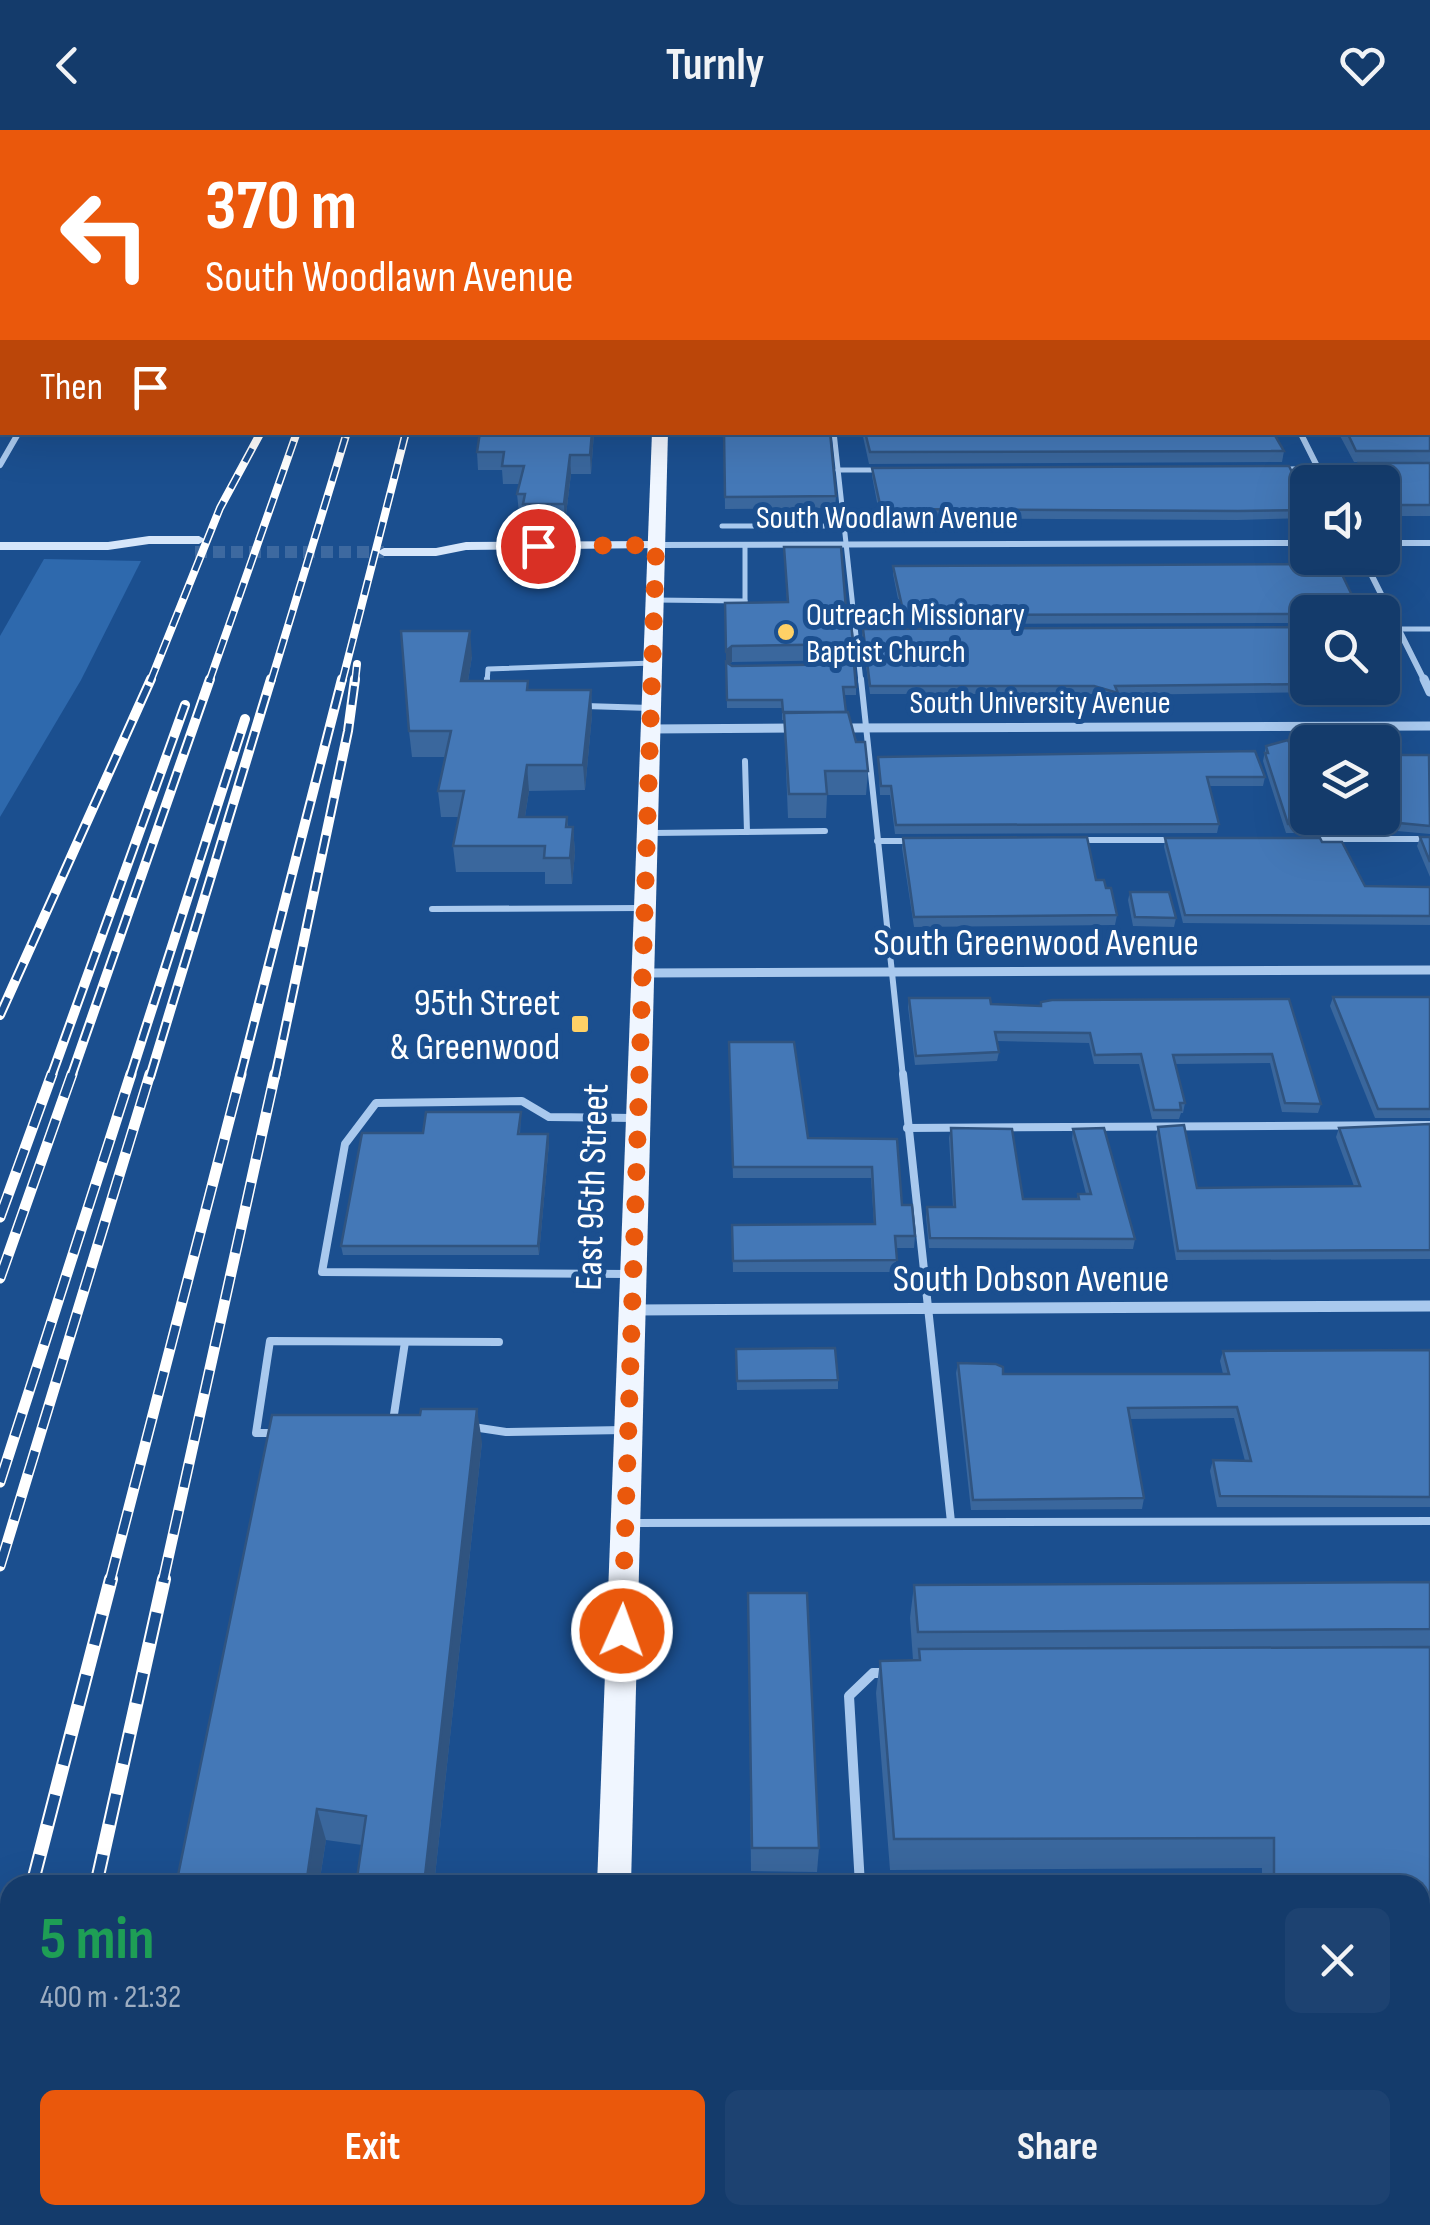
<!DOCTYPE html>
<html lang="en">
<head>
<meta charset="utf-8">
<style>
	body { margin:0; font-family:"Sofia Sans Condensed",sans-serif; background:#1d4271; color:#f1f3f6; height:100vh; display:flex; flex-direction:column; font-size:38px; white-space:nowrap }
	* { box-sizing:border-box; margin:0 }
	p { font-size:32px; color:#9dadc1 }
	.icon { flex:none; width:55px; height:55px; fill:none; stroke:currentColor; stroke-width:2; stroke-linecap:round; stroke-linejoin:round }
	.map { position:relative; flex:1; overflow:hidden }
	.drawer { position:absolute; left:0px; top:1745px; width:1430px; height:350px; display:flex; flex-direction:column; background:#143b6b; border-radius:30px 30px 0 0; box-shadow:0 10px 40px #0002,0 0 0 2px #33557e }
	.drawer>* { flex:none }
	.banner { position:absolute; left:0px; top:0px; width:1430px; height:305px; box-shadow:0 10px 40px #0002,0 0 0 2px #33557e; background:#ea580c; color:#fff; overflow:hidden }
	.fabs { position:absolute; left:1290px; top:335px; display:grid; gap:20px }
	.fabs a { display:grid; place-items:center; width:110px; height:110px; border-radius:15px; background:#143b6b; box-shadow:0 10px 40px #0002,0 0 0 2px #33557e; font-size:50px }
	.pin { position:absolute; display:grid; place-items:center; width:85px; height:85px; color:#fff; margin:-42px; border:5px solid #fff; border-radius:50%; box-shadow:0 2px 10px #0007 }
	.me { position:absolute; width:110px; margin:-55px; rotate:2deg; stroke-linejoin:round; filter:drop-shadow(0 0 8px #0008) }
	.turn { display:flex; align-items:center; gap:35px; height:210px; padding:0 40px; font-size:45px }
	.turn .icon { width:130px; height:130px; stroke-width:2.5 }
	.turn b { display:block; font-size:70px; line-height:85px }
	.then { display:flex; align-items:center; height:95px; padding:0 40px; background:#0003; gap:20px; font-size:38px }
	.round { display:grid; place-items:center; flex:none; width:105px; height:105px; border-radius:15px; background:#1d4271 }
	.head { display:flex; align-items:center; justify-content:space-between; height:170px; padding:0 40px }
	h1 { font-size:60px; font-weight:700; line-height:75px; color:#1e9e55 }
	.primary-button { display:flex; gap:20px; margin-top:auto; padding:20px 40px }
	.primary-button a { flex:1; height:115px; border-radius:15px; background:#ea580c; color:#fff; font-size:40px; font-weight:700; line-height:115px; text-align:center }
	.primary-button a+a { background:#1d4271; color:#f1f3f6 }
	header { display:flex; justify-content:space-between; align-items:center; height:130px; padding:0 40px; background:#143b6b; font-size:45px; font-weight:700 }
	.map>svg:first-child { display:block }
	.green { fill:#2e69ad }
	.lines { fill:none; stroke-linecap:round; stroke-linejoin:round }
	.secondary-tunnel { stroke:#3d69a0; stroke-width:12; stroke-dasharray:12 6; stroke-linecap:butt }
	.lane-far3 { stroke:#a9c9ee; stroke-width:5 }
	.lane-far2 { stroke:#a9c9ee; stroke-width:6 }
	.lane-far1 { stroke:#a9c9ee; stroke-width:8 }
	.lane { stroke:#a9c9ee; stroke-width:10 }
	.street-far3 { stroke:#a9c9ee; stroke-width:5 }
	.street-far2 { stroke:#a9c9ee; stroke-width:6 }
	.street-far1 { stroke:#a9c9ee; stroke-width:9 }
	.street { stroke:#a9c9ee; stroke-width:11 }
	.secondary { fill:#d6e6fa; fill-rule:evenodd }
	.primary { fill:#f0f6ff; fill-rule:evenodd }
	.rail-far3-casing { stroke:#fff; stroke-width:8 }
	.rail-far2-casing { stroke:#fff; stroke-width:10 }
	.rail-far1-casing { stroke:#fff; stroke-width:11 }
	.rail-casing { stroke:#fff; stroke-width:14 }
	.rail-far3 { stroke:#1b4f8f; stroke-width:5; stroke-dasharray:15; stroke-linecap:butt }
	.rail-far2 { stroke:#1b4f8f; stroke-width:6; stroke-dasharray:19; stroke-linecap:butt }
	.rail-far1 { stroke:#1b4f8f; stroke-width:8; stroke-dasharray:24; stroke-linecap:butt }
	.rail { stroke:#1b4f8f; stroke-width:10; stroke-dasharray:31; stroke-linecap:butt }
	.wall { fill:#3a679d }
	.shaded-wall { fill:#305480 }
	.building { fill:#4478b7; stroke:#305480; stroke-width:2.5 }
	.route { stroke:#ea580c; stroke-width:18; stroke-dasharray:0 32.4 }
	.poi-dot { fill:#ffd166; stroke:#1b4f8f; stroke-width:4 }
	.labels { text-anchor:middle; stroke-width:10; stroke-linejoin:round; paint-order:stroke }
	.far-street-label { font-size:32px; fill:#fff; stroke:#1b4f8f }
	.far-poi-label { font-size:32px; fill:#fff; stroke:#1b4f8f; text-anchor:start }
	.street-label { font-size:38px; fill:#fff; stroke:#1b4f8f }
	.poi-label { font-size:38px; fill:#fff; stroke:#1b4f8f; text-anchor:end }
</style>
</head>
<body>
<header><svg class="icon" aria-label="back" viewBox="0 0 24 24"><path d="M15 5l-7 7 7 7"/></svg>Turnly<svg class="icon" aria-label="heart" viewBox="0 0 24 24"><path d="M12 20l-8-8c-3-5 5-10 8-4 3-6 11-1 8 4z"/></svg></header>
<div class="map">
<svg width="1430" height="2095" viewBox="0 0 1430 2095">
	<rect width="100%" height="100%" fill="#1b4f8f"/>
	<polygon class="green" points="44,429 141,431 81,550 0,687 0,506"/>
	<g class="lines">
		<polyline class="secondary-tunnel" points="195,422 384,422"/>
		<g class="lane-far3">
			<polyline points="834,302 861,552"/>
			<polyline points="1285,339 1366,338"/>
			<polyline points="838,340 881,340"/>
			<polyline points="722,396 845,396"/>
			<polyline points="745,415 745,475"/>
			<polyline points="654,470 745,471"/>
			<polyline points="1382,499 1430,499"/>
			<polyline points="487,552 488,539 652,533"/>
		</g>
		<g class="lane-far2">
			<polyline points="861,549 903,947"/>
			<polyline points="486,561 487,549"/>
			<polyline points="585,576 650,578"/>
			<polyline points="745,631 747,702"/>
			<polyline points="652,703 825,701"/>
			<polyline points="1311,709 1430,709"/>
			<polyline points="1081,710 1172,710"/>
			<polyline points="877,711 912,711"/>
			<polyline points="432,779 640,778"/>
		</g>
		<g class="lane-far1">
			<polyline points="903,944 951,1392"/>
			<polyline points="907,998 1430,995"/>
			<polyline points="629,1144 322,1142 345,1014 376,973 522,971 549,987 634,988"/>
			<polyline points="393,1291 405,1212"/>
			<polyline points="473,1297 506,1302 624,1300"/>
			<polyline points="274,1303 256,1303 270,1211 499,1212"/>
			<polyline points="630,1393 1430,1391"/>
		</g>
		<polyline class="lane" points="860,1755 849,1566 873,1543 886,1543"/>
		<polyline class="street-far3" points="186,2 190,0"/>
		<g class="street-far2">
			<polyline points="1300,302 1325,352"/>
			<polyline points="0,335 19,302"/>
			<polyline points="1382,413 1430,413"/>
			<polyline points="656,415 1308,413"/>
			<polyline points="1363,428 1425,552"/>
		</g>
		<g class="street-far1">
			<polyline points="1424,549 1430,562"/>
			<polyline points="841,598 1430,596"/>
			<polyline points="651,599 794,598"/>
			<polyline points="644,843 1430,840"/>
		</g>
		<polyline class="street" points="636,1180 1430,1176"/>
		<g class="secondary">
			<rect x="1428" y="27" width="2" height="6"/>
			<polygon points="149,406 199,406 206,410 199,414 149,414 108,420 0,420 0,412 108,412"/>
			<polygon points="656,411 663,415 661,418 466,420 436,426 384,426 377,422 384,418 436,418 466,412"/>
		</g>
		<g class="primary">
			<polygon points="667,0 679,0 679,2 668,2"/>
			<polygon points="652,302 668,302 631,1755 597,1755"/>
			<rect x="584" y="2085" width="38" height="10"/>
		</g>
		<g class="rail-far3-casing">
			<g id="rail-far3">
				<polyline points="150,552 220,378 261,302"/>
				<polyline points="209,552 297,302"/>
				<polyline points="271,552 347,302"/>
				<polyline points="342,552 406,302"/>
				<polyline points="355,552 357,534"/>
			</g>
		</g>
		<g class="rail-far2-casing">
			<g id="rail-far2">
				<polyline points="0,885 151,549"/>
				<polyline points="51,947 185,575"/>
				<polyline points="71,947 210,549"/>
				<polyline points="130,947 245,589"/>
				<polyline points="150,947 271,549"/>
				<polyline points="240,947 342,549"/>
				<polyline points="275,947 348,601 355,549"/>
			</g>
		</g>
		<g class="rail-far1-casing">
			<g id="rail-far1">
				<polyline points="0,1087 52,944"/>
				<polyline points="0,1148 72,944"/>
				<polyline points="0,1352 131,944"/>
				<polyline points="0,1436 150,944"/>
				<polyline points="110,1451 241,944"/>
				<polyline points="163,1451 275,944"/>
			</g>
		</g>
		<g class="rail-casing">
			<g id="rail">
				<polyline points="32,1755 111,1449"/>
				<polyline points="96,1755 164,1449"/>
				<polyline points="0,1880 10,1841"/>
				<polyline points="22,2095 24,2085"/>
			</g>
		</g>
		<use href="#rail-far3" class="rail-far3"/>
		<use href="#rail-far2" class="rail-far2"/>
		<use href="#rail-far1" class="rail-far1"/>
		<use href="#rail" class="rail"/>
	</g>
	<g class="wall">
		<polygon points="1430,159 1430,332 1354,332 1338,302 1428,302"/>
		<polygon points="594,302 591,344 571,344 565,393 524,393 523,383 519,383 517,364 520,354 503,354 502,340 478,340 477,322"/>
		<polygon points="724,302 836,366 835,378 725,379"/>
		<polygon points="862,302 1273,302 1284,321 1282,332 869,334"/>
		<polygon points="1359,333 1430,333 1430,386 1382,386 1382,352 1361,352 1357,344"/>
		<polygon points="872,338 1308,375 1308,388 1237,390 880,388 872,346"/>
		<polygon points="784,417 847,492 853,514 852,530 732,532 729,534 732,536 856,557 856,565 844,565 846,582 868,641 866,665 827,665 826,688 788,688 784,590 782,590 782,578 727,578 725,473 787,472"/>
		<polygon points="893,436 1308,482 1308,493 903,494 893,444"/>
		<polygon points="1308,497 1308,558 1382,558 1382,530 1393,553 1391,561 1118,565 1116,572 1093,564 870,564 862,507 863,499"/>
		<polygon points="472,526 468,551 529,560 591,560 592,585 585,660 529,661 525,687 567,687 568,697 573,697 575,723 572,754 545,754 545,742 456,742 453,716 459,687 441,687 438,661 446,627 412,627 409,601"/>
		<polygon points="1266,616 1308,656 1306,664 1316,694 1314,703 1286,703 1263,631"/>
		<polygon points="1382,625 1430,627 1430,704 1386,700 1381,688 1382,688"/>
		<polygon points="878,627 1265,647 1263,656 1209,656 1219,694 1217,703 895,704 890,665 880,665"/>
		<polygon points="1420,707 1430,707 1430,747 1417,716"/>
		<polygon points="903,708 1096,750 1106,758 1117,785 1115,795 914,797 902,718"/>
		<polygon points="1165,708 1322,712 1365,756 1430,757 1430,795 1183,793 1164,717"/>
		<polygon points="1130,762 1176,788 1174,797 1133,796 1128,770"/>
		<polygon points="1333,867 1430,867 1430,988 1375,988 1330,876"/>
		<polygon points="909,868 991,874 1041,876 1289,869 1321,974 1318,983 1282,982 1270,933 1175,934 1185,973 1183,983 1181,983 1179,989 1152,989 1139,934 1094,934 1089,913 997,911 999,922 997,931 915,935 908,877"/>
		<polygon points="729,912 808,1008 897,1009 902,1075 915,1106 914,1118 896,1118 896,1142 733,1142 732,1095 874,1094 871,1048 733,1048"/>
		<polygon points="521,982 520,1004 548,1004 549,1013 539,1125 343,1125 341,1116 423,1003"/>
		<polygon points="1430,994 1430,1129 1176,1130 1156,1006 1158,997 1197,1058 1354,1056 1336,1007 1339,998"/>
		<polygon points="951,998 1023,1069 1077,1069 1078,1064 1086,1064 1072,1009 1073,999 1135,1109 1133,1119 929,1118 926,1087 927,1077 953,1077 949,1008"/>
		<polygon points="736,1219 838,1250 838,1259 737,1260"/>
		<polygon points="1430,1220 1430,1377 1217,1377 1210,1341 1213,1330 1245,1331 1234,1288 1130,1289 1144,1368 1142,1379 971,1380 956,1243 958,1233 1003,1244 1223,1244 1220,1231 1223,1221"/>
		<polygon points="482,1312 434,1755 356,1755 362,1715 326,1710 319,1755 176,1755"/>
		<polygon points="1430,1452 1430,1853 1420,1853 1420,1755 1262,1755 1262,1738 890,1740 876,1563 880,1531 913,1530 910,1488 914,1455"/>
		<polygon points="748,1463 819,1718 817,1742 751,1741"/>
		<rect x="1420" y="1879" width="10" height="146"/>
		<polygon points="962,2085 968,2085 1430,2095 961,2095"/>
	</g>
	<g class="shaded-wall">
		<polygon points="136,0 155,0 156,2 115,2"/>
		<polygon points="592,302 594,302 591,344 590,325"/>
		<polygon points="570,325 571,344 565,393 564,374"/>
		<polygon points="470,501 472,526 464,576 461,551"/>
		<polygon points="732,516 732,532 726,536 726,521"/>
		<polygon points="591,560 592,585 585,660 583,635"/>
		<polygon points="527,635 529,661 521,712 519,687"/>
		<polygon points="573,697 575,723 572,754 570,728"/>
		<polygon points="548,1004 549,1013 539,1125 538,1116"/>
		<polygon points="477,1279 482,1312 434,1755 424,1755"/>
		<polygon points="317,1679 326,1710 319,1755 306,1755"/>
		<polygon points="252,2085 267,2085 266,2095 250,2095"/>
		<polygon points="401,2085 409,2085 408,2095 400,2095"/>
	</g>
	<g class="building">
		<polygon points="0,0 136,0 115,2 2,2 2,283 0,287"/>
		<polygon points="724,0 765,0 766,2 724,2"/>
		<polygon points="766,0 916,0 917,2 766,2"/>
		<polygon points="1076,0 1421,0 1423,2 1077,2"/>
		<polygon points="1428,159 1430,159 1430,321 1356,321 1347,302 1428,302"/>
		<polygon points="480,302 592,302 590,325 570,325 564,374 523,374 525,364 517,364 524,336 502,336 504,322 477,322"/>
		<polygon points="724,302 830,302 836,366 725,367"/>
		<polygon points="865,302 1273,302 1284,321 870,322"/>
		<polygon points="1359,333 1430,333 1430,375 1382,375 1382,352 1370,352"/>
		<polygon points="1289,336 1308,375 1308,380 1238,381 881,379 872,338"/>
		<polygon points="784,417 841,417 847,492 851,492 853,514 732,516 726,521 725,473 788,472"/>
		<polygon points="1337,434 1360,482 1308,482 1308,484 904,485 893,436"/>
		<polygon points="1308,497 1308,554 1115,556 1118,563 1094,556 870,556 863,499"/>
		<polygon points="401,501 470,501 461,551 528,551 527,560 591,560 583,635 527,635 519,687 567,687 566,697 573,697 570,728 544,728 545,716 453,716 464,661 438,661 451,601 409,601"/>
		<polygon points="1382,530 1393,553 1382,553"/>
		<polygon points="726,532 732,536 854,534 856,557 843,557 846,582 783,582 782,570 727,570"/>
		<polygon points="848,582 856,612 865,612 868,641 825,641 827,664 789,664 784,583"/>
		<polygon points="1288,610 1308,656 1304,657 1308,669 1308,688 1314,688 1316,694 1288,694 1265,623 1268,623 1266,616"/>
		<polygon points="1255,621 1265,647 1207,647 1219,694 896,695 891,656 881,656 878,627"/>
		<polygon points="1382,625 1429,625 1430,696 1389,692 1382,678"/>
		<polygon points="1087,707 1096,750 1104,750 1106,758 1111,758 1117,785 914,787 903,708"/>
		<polygon points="1420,707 1430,707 1430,732"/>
		<polygon points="1165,708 1320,708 1322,712 1342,712 1365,756 1430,757 1430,786 1185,785"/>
		<polygon points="1130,762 1169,762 1176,788 1135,787"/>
		<polygon points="1333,867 1430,867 1430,979 1378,979"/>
		<polygon points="909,868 990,868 991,874 1041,876 1041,872 1052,870 1289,869 1321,974 1285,973 1272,924 1173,925 1185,973 1180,973 1181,980 1154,980 1141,924 1095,925 1090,903 995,902 999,922 916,926"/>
		<polygon points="729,912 794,912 808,1008 897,1009 902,1075 912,1075 915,1106 895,1106 897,1130 733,1131 732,1095 875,1094 872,1037 733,1037"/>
		<polygon points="426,982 521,982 518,1004 548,1004 538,1116 341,1116 362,1003 423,1003"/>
		<polygon points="1430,994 1430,1120 1178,1121 1158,997 1184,995 1197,1058 1360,1056 1339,998"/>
		<polygon points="951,998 1012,999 1023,1069 1079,1069 1078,1064 1091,1064 1073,999 1104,998 1135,1109 930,1108 927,1077 955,1077"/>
		<polygon points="835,1218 838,1250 737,1251 736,1219"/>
		<polygon points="1430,1220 1430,1367 1220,1366 1213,1330 1251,1331 1237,1277 1128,1278 1144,1368 973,1370 958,1233 996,1234 1003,1237 1003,1244 1229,1244 1223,1221"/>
		<polygon points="421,1279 477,1279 424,1755 356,1755 366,1686 317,1679 306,1755 176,1755 272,1285 420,1285"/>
		<polygon points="1430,1452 1430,1499 918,1502 914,1455"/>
		<polygon points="748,1463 807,1463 819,1718 752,1718"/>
		<polygon points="1430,1517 1430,1824 1420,1824 1420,1755 1274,1755 1274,1708 894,1709 880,1531 920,1530 919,1519"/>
		<rect x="1420" y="1879" width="10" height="120"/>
		<polygon points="1420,2064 1430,2064 1430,2095 969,2095 968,2085 1420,2085"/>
		<polygon points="101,2085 252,2085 250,2095 99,2095"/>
		<polygon points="321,2085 401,2085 400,2095 320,2095"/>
		<rect x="759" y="2085" width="72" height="10"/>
	</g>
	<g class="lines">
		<polyline class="route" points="538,416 656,415 622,1501"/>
	</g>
	<g class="poi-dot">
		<circle cx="786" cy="502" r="10"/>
		<rect x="570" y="884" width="20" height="20" rx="5"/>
	</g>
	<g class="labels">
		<g class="far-street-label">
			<text x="887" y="398">South Woodlawn Avenue</text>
			<text x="1040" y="583">South University Avenue</text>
		</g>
		<g class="far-poi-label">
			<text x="806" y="495">Outreach Missionary<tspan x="806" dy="37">Baptist Church</tspan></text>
		</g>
		<g class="street-label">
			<text x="1036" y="825">South Greenwood Avenue</text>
			<text transform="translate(591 1057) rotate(-88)" y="13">East 95th Street</text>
			<text x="1031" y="1161">South Dobson Avenue</text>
		</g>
		<g class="poi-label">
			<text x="560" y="885">95th Street<tspan x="560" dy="44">&amp; Greenwood</tspan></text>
		</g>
	</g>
</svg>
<div class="fabs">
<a><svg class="icon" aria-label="sound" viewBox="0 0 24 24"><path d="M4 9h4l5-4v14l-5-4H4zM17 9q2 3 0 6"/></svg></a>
<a><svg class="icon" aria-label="search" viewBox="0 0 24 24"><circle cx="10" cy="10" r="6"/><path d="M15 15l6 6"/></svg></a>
<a><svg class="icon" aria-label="layers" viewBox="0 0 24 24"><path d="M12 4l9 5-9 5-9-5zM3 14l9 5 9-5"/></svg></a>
</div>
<div class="pin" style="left:538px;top:416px;background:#d93025"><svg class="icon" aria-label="arrive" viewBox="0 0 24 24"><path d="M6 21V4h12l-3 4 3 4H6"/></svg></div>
<svg class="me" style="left:622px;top:1501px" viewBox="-20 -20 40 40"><circle r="17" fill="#ea580c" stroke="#fff" stroke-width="3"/><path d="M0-11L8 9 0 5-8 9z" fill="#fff"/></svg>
<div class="banner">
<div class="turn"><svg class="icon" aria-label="left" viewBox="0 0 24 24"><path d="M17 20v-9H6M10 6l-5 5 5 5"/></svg><div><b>370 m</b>South Woodlawn Avenue</div></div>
<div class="then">Then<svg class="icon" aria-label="arrive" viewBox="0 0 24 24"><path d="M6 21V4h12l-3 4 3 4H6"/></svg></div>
</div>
<section class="drawer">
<div class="head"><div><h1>5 min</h1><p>400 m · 21:32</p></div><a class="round"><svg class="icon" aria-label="close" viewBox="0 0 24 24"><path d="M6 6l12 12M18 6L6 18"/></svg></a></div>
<div class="primary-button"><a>Exit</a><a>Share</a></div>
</section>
</div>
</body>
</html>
